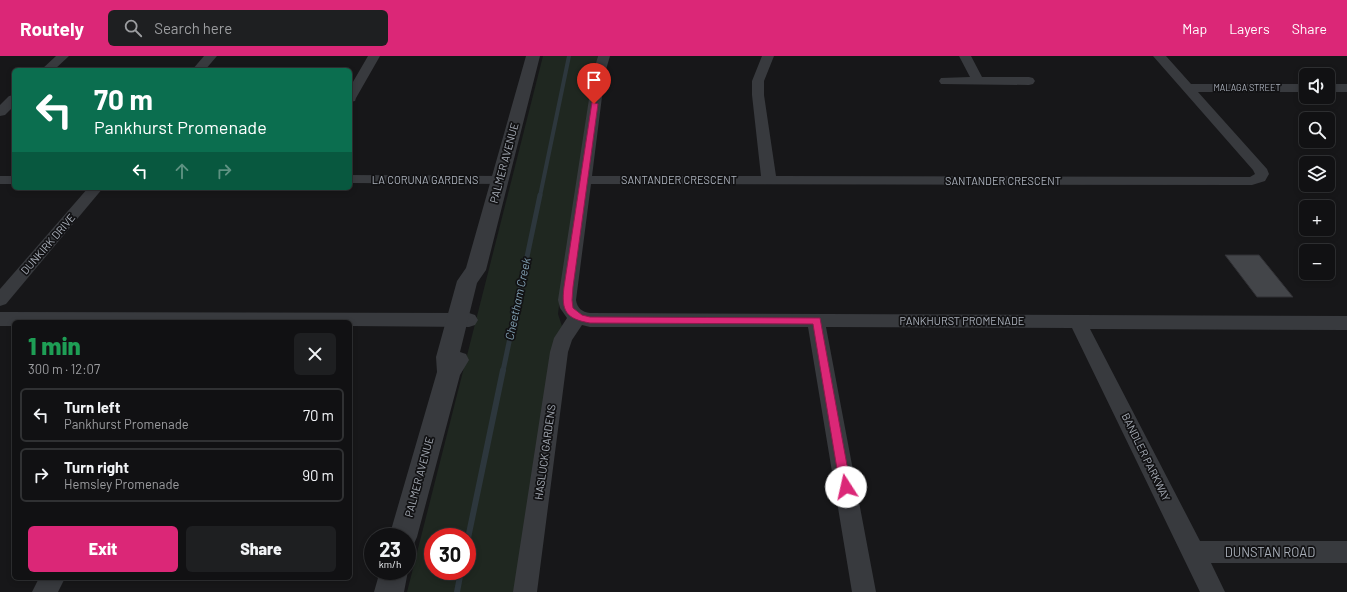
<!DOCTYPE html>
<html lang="en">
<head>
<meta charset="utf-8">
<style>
	body { margin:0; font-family:Barlow,sans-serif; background:#1e1f21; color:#f1f3f6; height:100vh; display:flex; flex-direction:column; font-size:15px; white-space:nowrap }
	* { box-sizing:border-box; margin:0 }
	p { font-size:13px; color:#9c9da0 }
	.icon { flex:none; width:22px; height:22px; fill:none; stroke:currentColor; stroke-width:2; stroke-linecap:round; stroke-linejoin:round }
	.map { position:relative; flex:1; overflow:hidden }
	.drawer { position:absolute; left:12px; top:264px; width:340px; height:260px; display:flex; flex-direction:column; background:#111113; border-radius:6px; box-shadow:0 2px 6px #0003,0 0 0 1px #303133 }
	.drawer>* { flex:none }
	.guide { position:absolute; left:12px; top:12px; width:340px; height:122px; border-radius:6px; box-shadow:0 2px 6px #0003,0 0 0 1px #303133; background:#0b6e4f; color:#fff; overflow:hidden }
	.controls { position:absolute; left:1299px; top:12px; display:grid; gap:8px }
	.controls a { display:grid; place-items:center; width:36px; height:36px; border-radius:6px; background:#111113; box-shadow:0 2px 6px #0003,0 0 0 1px #303133; font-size:20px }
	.speed { position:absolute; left:364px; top:472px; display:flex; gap:8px; font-size:20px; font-weight:700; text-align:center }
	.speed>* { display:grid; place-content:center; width:52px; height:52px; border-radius:50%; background:#111113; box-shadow:0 2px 6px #0003,0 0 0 1px #303133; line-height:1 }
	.speed small { font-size:10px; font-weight:400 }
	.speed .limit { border:6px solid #d22; background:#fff; color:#111 }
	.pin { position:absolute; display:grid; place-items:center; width:34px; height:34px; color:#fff; margin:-41px -17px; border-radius:50% 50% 50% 0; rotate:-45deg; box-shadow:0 0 4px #0007 }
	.pin .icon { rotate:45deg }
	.me { position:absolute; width:44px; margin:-22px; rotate:350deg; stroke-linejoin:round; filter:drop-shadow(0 0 3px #0008) }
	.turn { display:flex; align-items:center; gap:14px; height:84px; padding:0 16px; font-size:18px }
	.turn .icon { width:52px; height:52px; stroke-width:2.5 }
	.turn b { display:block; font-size:28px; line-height:34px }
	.lanes { display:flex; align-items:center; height:38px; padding:0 16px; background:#0003; justify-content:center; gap:20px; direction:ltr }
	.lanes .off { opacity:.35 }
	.round { display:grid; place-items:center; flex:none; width:42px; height:42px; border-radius:6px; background:#1e1f21 }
	.headline { display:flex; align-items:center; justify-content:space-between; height:68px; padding:0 16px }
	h1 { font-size:24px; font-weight:800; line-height:30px; color:#1e9e55 }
	.action { display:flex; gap:8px; margin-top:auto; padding:8px 16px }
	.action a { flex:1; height:46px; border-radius:6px; background:#db2777; color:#fff; font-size:16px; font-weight:800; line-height:46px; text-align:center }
	.action a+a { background:#1e1f21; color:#f1f3f6 }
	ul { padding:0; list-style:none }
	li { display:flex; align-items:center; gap:12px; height:54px; margin:0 8px 6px; padding:0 8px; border:2px solid #303133; border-radius:6px }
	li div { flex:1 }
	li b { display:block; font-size:15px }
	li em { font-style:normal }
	header { display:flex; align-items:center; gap:24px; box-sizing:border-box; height:56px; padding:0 20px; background:#db2777; color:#fff }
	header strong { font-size:19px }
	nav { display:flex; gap:22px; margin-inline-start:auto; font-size:14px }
	.search { width:280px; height:36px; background:#1e1f21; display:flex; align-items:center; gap:10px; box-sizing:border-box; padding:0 14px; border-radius:6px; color:#9c9da0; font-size:15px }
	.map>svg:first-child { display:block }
	.green { fill:#1f2720; fill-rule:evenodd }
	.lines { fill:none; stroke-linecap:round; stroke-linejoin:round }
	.stream-far2 { stroke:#2d373d; stroke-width:4 }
	.stream-far1 { stroke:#2d373d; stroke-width:5 }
	.stream { stroke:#2d373d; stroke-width:6 }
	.building { fill:#434549; stroke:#313135 }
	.minor { fill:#383a3e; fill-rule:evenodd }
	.tertiary { fill:#383a3e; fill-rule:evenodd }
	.route { fill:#db2777; stroke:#8e194d }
	.labels { text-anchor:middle; stroke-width:3.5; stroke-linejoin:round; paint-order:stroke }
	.far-street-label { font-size:9px; fill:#a9afb9; stroke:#121214 }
	.street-label { font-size:11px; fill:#a9afb9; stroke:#121214 }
	.water-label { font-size:12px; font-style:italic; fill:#81a0b3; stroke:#121214 }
	.near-street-label { font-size:13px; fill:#a9afb9; stroke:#121214 }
</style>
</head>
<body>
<header>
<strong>Routely</strong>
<div class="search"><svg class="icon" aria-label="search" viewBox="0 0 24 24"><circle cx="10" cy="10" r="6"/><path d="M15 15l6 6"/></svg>Search here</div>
<nav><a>Map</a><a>Layers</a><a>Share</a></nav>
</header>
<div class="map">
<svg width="1347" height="536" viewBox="0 0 1347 536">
	<rect width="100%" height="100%" fill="#171719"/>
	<path class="green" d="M543,0H598L593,18L559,250L558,258L562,270L515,536H407ZM433,481H467V515H433Z"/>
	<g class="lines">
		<polyline class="stream-far2" points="540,140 569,0"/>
		<polyline class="stream-far1" points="503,315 540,139"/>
		<g class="stream">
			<polyline points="467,487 503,314"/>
			<polyline points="457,536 461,515"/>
		</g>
	</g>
	<polygon class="building" points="1225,199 1259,199 1293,241 1257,241"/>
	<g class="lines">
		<g class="minor">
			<polygon points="56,0 69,0 54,14 41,14"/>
			<polygon points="204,0 217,0 205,14 192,14"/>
			<polygon points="368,0 380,0 356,42 355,45 350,46 350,31"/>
			<path d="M598,0H610L605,17L592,120H761L752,39V25L762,0H774L764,25V39L776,120L1250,121L1255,118L1253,114L1153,0H1166L1191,28H1306V36H1198L1267,113L1269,118L1265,125L1252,129L591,128L576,244C577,252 582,256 590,257L1347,260V274L1090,273L1200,485H1347V507H1211L1225,536H1200L1072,272L826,271L876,536H852L808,271H590L582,269L572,284L568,296L537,536H513L550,296L554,282L567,262L560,252L558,244L593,17Z"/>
			<polygon points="959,0 971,0 982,21 1029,21 1033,22 1035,25 1033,28 1029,29 941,28 939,25 941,22 970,21"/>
			<rect x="1328" y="28" width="19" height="8"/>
			<polygon points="14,39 14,50 5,59 0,60 0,49 9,40"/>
			<polygon points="350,119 500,120 505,121 507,124 505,127 500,128 350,127"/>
			<rect x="0" y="120" width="14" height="8"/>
			<polygon points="88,132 103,132 6,248 0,250 0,233"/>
			<polygon points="0,256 469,257 475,259 478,264 475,269 469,271 350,270 350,266 14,266 14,270 0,270"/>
			<polygon points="39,522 65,522 58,536 32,536"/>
		</g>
		<g class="tertiary">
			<polygon points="526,0 540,0 486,214 477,227 460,296 466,298 469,304 460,319 417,481 413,490 407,492 407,481 389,481 437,316 436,301 457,225 466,212"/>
			<polygon points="407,512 408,515 404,536 374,536 380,515 407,515"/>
		</g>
	</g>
	<path class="route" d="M592,46L598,48L573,231L572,244L573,252L582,259L590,261L820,262L851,431L849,434L846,436L842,434L840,431L813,268L590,267C566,263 561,255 564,231Z"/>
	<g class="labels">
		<g class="far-street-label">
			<text x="1247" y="35">MALAGA STREET</text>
		</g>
		<g class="street-label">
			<text transform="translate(504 107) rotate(-75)" y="4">PALMER AVENUE</text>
			<text x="425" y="128">LA CORUNA GARDENS</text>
			<text x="679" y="128">SANTANDER CRESCENT</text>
			<text x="1003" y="129">SANTANDER CRESCENT</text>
			<text transform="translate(48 188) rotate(-49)" y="4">DUNKIRK DRIVE</text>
			<text x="962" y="269">PANKHURST PROMENADE</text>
			<text transform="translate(545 396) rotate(-82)" y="4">HASLUCK GARDENS</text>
			<text transform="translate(1146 401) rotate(64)" y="4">BANDLER PARKWAY</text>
			<text transform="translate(419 421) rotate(-75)" y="4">PALMER AVENUE</text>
		</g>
		<g class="water-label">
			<text transform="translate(518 243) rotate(-78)" y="4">Cheetham Creek</text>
		</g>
		<g class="near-street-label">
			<text x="1270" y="501">DUNSTAN ROAD</text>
		</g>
	</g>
</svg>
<div class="controls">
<a><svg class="icon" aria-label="sound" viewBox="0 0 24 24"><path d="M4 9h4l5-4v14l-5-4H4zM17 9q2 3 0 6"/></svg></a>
<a><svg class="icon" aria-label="search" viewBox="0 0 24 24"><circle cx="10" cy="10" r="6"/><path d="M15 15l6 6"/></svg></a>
<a><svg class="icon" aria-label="layers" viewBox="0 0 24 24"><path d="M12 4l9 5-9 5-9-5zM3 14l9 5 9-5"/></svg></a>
<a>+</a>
<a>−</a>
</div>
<div class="speed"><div>23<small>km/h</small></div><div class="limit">30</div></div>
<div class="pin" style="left:594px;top:48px;background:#d93025"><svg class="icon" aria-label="arrive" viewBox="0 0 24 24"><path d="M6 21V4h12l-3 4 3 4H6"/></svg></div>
<svg class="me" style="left:846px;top:431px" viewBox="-20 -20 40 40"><circle r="19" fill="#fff"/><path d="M0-13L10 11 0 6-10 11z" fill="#db2777"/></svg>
<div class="guide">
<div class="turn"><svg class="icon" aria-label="left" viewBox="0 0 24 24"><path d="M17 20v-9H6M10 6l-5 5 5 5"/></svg><div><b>70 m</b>Pankhurst Promenade</div></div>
<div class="lanes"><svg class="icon" aria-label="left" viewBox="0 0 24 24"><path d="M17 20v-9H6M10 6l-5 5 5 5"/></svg><svg class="icon off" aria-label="ahead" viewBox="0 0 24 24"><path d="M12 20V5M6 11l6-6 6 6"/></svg><svg class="icon off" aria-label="right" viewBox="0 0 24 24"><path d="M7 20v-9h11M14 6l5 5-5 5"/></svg></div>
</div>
<section class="drawer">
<div class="headline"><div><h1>1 min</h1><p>300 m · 12:07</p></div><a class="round"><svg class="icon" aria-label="close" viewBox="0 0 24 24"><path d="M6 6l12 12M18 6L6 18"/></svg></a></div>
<ul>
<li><svg class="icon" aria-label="left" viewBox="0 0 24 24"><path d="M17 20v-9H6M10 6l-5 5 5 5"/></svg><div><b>Turn left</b><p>Pankhurst Promenade</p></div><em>70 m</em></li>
<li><svg class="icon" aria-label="right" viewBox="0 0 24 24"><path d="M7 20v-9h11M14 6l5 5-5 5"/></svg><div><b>Turn right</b><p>Hemsley Promenade</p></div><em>90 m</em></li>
</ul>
<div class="action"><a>Exit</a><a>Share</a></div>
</section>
</div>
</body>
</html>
